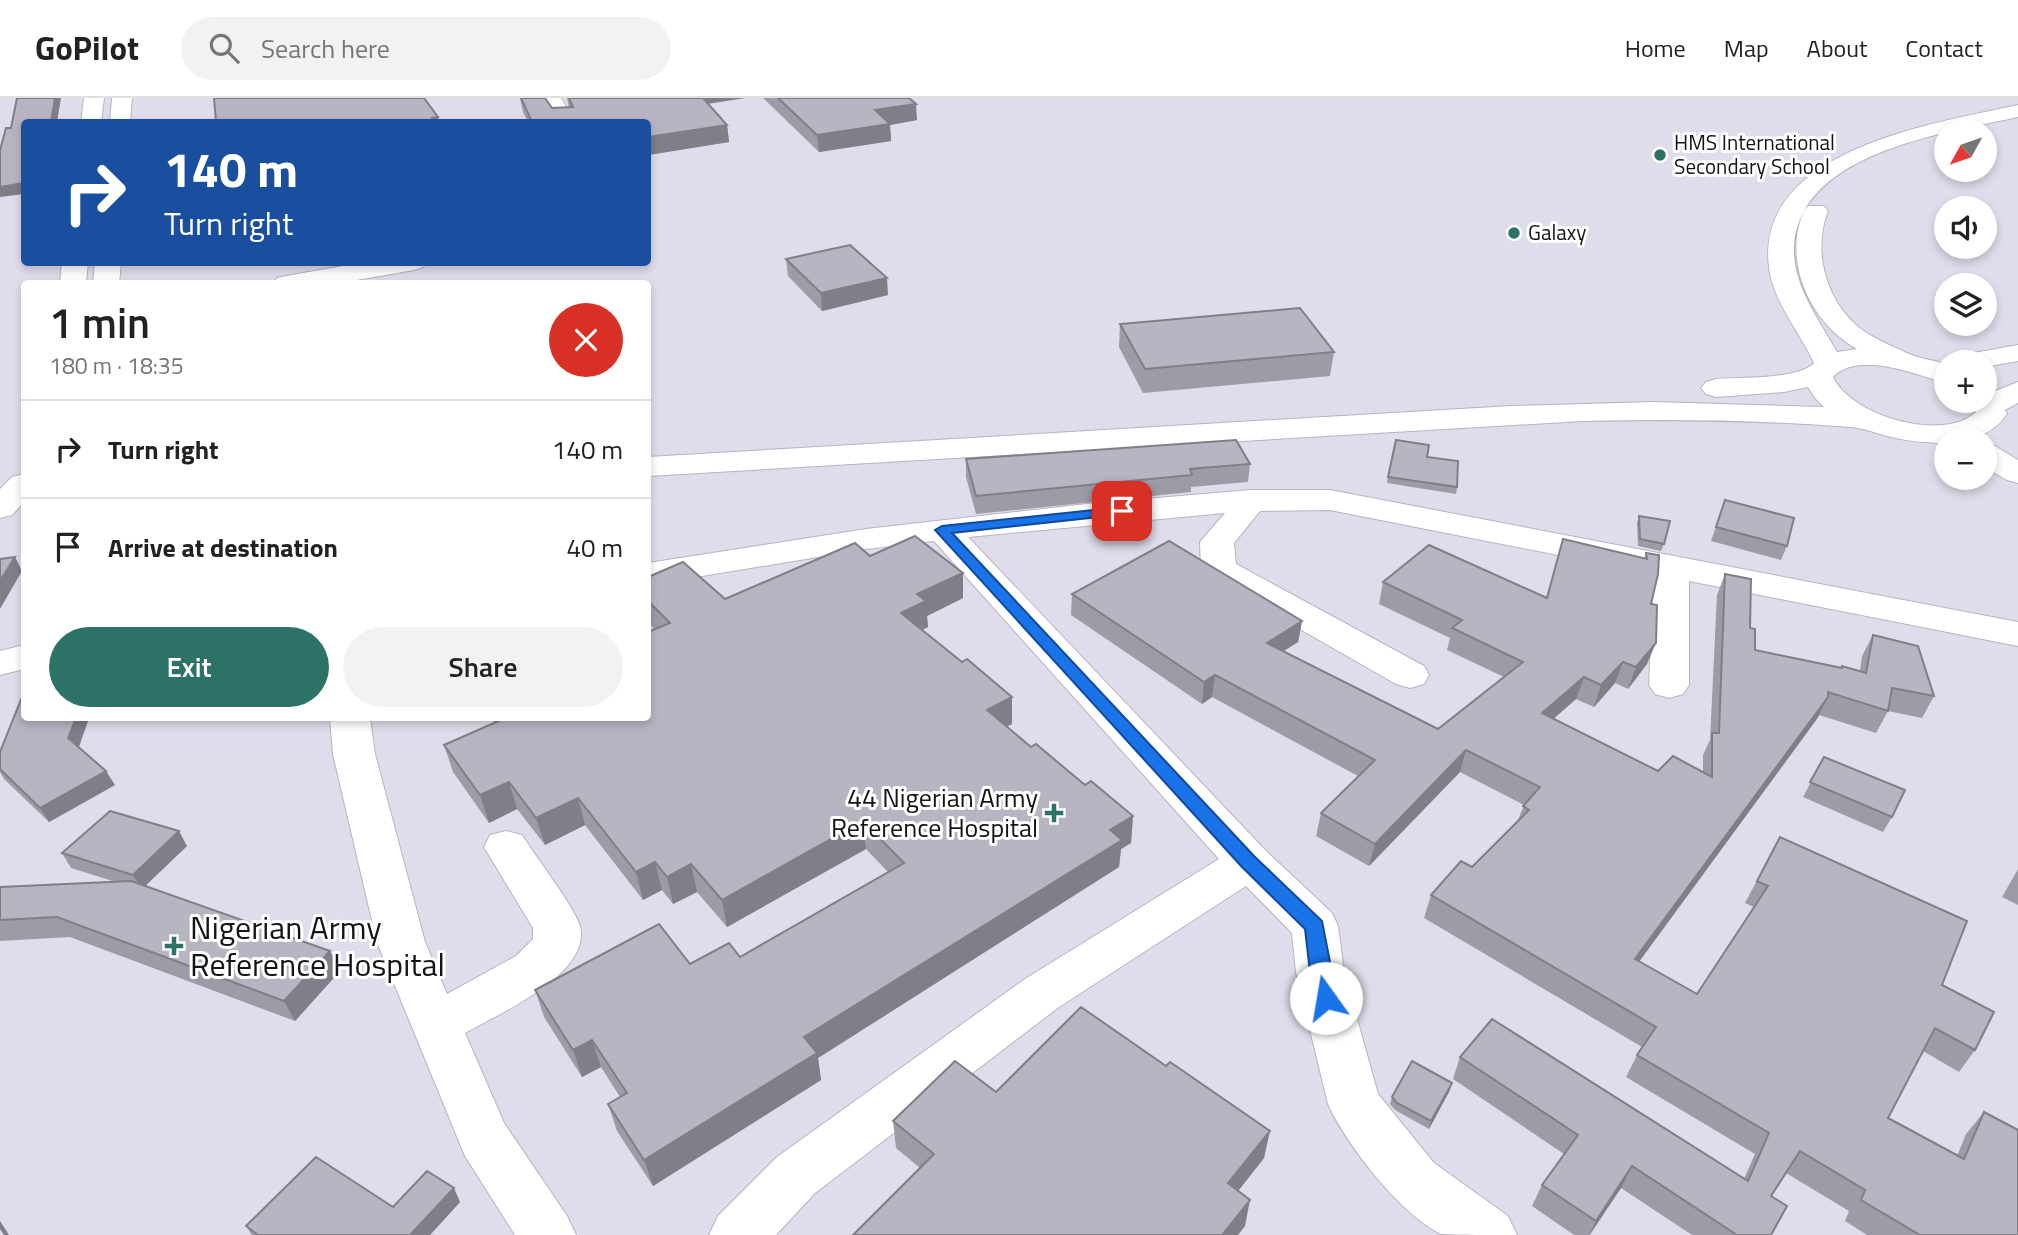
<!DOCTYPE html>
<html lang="en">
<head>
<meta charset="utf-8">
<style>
	body { margin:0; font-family:"Titillium Web",sans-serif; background:#f2f2f2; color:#222; height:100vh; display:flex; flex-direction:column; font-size:26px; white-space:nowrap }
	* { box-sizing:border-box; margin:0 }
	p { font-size:23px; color:#767676 }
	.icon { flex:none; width:38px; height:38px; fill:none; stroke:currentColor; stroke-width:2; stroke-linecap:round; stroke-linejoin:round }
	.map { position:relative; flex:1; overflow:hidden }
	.panel { position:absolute; left:21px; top:182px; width:630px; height:441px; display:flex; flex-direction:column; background:#fff; border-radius:7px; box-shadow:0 4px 10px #0003 }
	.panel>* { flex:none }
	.top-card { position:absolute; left:21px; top:21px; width:630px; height:147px; border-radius:7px; box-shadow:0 4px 10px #0003; background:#1a4fa0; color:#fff; overflow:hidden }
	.needle { width:46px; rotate:230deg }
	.fabs { position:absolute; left:1934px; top:21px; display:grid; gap:14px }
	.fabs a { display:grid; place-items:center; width:63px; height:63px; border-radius:50%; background:#fff; box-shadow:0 4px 10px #0003; font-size:35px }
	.pin { position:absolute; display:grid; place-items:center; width:60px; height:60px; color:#fff; margin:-30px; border-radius:14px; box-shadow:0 4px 10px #0006 }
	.me { position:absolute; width:77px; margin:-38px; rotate:347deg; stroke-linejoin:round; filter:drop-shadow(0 0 5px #0008) }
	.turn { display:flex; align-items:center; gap:24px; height:147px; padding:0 28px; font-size:32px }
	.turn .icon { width:91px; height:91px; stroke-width:2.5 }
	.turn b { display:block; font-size:49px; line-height:60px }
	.round { display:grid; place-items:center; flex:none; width:74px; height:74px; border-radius:37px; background:#f2f2f2 }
	.head { display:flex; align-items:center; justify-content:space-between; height:119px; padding:0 28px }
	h1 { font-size:42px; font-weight:600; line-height:52px }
	.action { display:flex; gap:14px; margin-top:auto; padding:14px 28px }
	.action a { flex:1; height:80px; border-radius:42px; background:#2d7266; color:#fff; font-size:28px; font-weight:600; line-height:80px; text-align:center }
	.action a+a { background:#f2f2f2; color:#222 }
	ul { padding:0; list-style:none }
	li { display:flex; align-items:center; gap:21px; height:98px; padding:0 28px; border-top:2px solid #e0e0e0 }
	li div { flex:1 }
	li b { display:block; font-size:26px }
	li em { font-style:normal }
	header { display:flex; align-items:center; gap:42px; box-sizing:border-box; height:98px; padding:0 35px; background:#fff; border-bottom:2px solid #e0e0e0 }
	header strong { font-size:33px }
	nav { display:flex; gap:38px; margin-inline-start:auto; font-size:24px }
	.search { width:490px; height:63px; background:#f2f2f2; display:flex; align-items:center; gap:18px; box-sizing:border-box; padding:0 24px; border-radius:38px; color:#767676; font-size:26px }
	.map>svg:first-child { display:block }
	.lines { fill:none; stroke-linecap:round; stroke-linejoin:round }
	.minor-casing { stroke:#b8b3c1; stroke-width:2 }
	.minor { fill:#fff; fill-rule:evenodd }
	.wall { fill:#9e9ba7 }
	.shaded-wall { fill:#817e88 }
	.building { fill:#b8b4c2; stroke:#817e88; stroke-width:2 }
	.route { fill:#1a73e8; stroke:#114b97; stroke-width:2 }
	.poi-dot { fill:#2d7266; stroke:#fff; stroke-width:2.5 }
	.labels { text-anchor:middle; stroke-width:6; stroke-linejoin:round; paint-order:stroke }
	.far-poi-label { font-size:21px; fill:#151318; stroke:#fff; text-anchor:start }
	.poi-label { font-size:26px; fill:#151318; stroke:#fff; text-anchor:end }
	.near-poi-label { font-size:32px; fill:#151318; stroke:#fff; text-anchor:start }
</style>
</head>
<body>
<header>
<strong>GoPilot</strong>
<div class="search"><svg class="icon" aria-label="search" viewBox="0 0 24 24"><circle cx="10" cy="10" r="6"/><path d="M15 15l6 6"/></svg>Search here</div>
<nav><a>Home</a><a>Map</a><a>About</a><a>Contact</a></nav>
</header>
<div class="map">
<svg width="2018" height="1137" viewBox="0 0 2018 1137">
	<rect width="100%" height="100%" fill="#e0dceb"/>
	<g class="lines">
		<g class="minor-casing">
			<g id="minor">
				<polygon points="84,0 104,0 101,24 81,24"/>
				<polygon points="112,0 132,0 130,24 110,24"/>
				<polygon points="541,0 561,0 575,24 555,24"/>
				<path d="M2018,7V19C1954,33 1839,49 1804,113L1808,108H1824L1828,113C1812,153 1826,204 1861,231C1875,241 1894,249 1909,256C1920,261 1934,262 1946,266V285C1916,277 1859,252 1833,279C1851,318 1943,345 1976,314L1970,303H1984V292L1993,294L2018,284V305L2005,312L2007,316C1991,339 1972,341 1946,341V345C1926,345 1907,343 1887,338C1875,335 1864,330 1851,329C1761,322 1672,321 1582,323L648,378V359L1511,308L1653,304L1824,309L1816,301L1808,289L1784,294L1716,299L1706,296L1701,290L1706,284L1716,281C1740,279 1798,282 1814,265C1800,234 1773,204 1769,169C1754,51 1937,25 2018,7ZM1804,113C1782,163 1810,225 1857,251L1837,254C1812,210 1776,165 1804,113Z"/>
				<polygon points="62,164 88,164 86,186 60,186"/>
				<polygon points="95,164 121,164 119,186 93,186"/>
				<polygon points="366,164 426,164 423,169 414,172 334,186 273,186 277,180 286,178"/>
				<polygon points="2018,247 2018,263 1984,269 1984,264 1953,264 1957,258"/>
				<polygon points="1984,346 1995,348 2018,362 2018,385 2007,382 1984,369"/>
				<polygon points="24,376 24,404 12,417 0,420 0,391 12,379"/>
				<path d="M1250,392H1330L2018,524V548L1689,483V587L1683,596L1669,600L1655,596L1649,587L1654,476L1330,412L1260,413L1234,445L1236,466L1424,568L1429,577L1424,586L1410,590L1396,586L1207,478L1201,471L1200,444L1225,415L968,439L1265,752L1332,815L1338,828L1344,874L1378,996L1434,1065L1508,1118L1517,1137C1502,1137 1451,1137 1441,1136C1401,1117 1346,1046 1328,1006L1296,874L1292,835L1246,788L1059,909L815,1095L776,1137H709L718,1118L777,1059L1025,881L1219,761L934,443L866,451L648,487V465L866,431L1087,406Z"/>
				<polygon points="24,547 24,571 0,577 0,553"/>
				<path d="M330,620H370L375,656L425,844L447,896L516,858L533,841V830L484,749L490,737L506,733L522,737C535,758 574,808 580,828C592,876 498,916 465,935L504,1025L567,1118L576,1137H515L465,1058L377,844L333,656Z"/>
			</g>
		</g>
		<use href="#minor" class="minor"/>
	</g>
	<g class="wall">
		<polygon points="520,0 552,10 569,10 567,0 745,0 708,6 727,27 729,44 648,57 648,24 528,24 523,14"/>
		<polygon points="763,0 909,0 917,22 890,27 891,43 819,54"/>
		<polygon points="786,161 888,197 822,213 788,178"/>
		<polygon points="1120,226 1334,254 1330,278 1143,295 1119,249"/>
		<polygon points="1427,359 1457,389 1456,396 1387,385 1388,379"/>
		<polygon points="966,361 1250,366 1248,384 1191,389 1191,394 976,416 966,379"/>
		<polygon points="1725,402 1787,448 1781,462 1711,443"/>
		<polygon points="1639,418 1664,446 1661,453 1638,448 1637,425"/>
		<polygon points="1646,455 1651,506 1647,566 1628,591 1615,585 1594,609 1576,601 1553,621 1658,673 1703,674 1703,657 1710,642 1717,497 1725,476 1750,530 1755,552 1841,570 1860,573 1862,558 1873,537 1934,598 1922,620 1888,613 1876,635 1819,617 1639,863 1697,896 1754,809 1745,805 1780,739 1942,887 1975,952 1959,974 1923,953 1888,1020 1957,1058 1966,1036 1984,1014 2018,1137 1867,1137 1845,1123 1849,1113 1786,1075 1771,1098 1771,1137 1692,1137 1621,1090 1590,1137 1574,1137 1532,1108 1542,1087 1564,1056 1453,981 1460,959 1744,1081 1755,1056 1626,979 1637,957 1642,949 1424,820 1431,797 1472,769 1518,722 1524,707 1460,674 1369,768 1316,738 1321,715 1358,678 1212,599 1202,606 1071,517 1072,496 1302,523 1298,544 1284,553 1438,631 1504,579 1447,552 1450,540 1379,506 1383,484 1546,500 1644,460"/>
		<polygon points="870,458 963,500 927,518 928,529 922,532 962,564 1012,599 1012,626 1006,629 1031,649 1133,718 1131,745 1121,751 1119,769 818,960 821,982 653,1088 617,1033 608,1006 620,999 601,969 582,979 544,919 535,892 690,866 740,859 888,774 866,751 727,829 697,794 673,806 662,792 643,802 585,727 545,747 517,711 489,725 453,674 444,647 494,625 492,620 648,620 654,531 648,524 648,479 725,501"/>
		<polygon points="24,620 89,620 79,649 115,687 49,724 4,681 0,674 0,654"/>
		<polygon points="1824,659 1892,719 1883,734 1803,699"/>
		<polygon points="187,748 145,788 330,853 340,873 295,923 70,839 0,843 0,789 116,784 71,770 62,755"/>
		<polygon points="2018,771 2018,807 2002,799"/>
		<polygon points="1450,992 1429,1031 1395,1012 1390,1006 1392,999"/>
		<polygon points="996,994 1264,1060 1238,1093 1245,1128 920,1070 896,1050 893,1023"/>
		<polygon points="460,1104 430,1137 252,1137 246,1128 393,1109"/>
	</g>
	<g class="shaded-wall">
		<polygon points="55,0 61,0 57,24 51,24"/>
		<polygon points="696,0 745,0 697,7"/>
		<polygon points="916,6 917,22 890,27 891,43 819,54 817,37 875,12"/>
		<polygon points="438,19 439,24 433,24 432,20"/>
		<polygon points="727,27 729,44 648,57 648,39"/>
		<polygon points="24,85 24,96 0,99 0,89"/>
		<polygon points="887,180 888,197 822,213 821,195"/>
		<polygon points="15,459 22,473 0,511 0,483"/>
		<polygon points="963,475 963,500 927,518 928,529 902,542 901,515 917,496"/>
		<polygon points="1302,523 1298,544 1263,566 1267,545"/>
		<polygon points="1656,545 1647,566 1628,591 1636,569"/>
		<polygon points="1623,564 1615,585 1594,609 1601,587"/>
		<polygon points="1215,577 1212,599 1202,606 1204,584"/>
		<polygon points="1584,579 1576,601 1535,637 1542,615"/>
		<polygon points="1012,599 1012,626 987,639 987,612"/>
		<polygon points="1828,599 1817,621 1625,883 1635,861"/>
		<polygon points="76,620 89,620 77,654 68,640"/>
		<polygon points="1466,652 1460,674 1369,768 1375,746"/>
		<polygon points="106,673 115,687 49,724 40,710"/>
		<polygon points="509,684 517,711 489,725 480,697"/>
		<polygon points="578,700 585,727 545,747 536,720"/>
		<polygon points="1133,718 1131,745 1121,751 1119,769 818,960 821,982 653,1088 644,1062 804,939"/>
		<polygon points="863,723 866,751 727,829 722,802"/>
		<polygon points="179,733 187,748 142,791 133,777"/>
		<polygon points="655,764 662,792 643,802 636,774"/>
		<polygon points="691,766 697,794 673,806 667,779"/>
		<polygon points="330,853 340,873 295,923 284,903"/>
		<polygon points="592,942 601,969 582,979 573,952"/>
		<polygon points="1452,985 1450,992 1429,1031 1431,1023"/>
		<polygon points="1270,1033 1264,1060 1223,1112 1228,1085"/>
		<polygon points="1632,1068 1621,1090 1589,1137 1596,1123"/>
		<polygon points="454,1090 460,1104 430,1137 410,1137"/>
		<polygon points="1250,1102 1245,1128 1238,1137 1222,1137"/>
		<polygon points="0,1123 9,1137 4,1137 0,1131"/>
	</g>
	<g class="building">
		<polygon points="17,0 55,0 51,24 24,24 24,85 0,89 0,52 6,30 11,30"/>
		<polygon points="214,0 424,0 438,19 432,20 435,24 216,24"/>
		<polygon points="521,0 545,0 552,10 573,9 569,0 703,0 727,27 648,39 648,24 532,24"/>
		<polygon points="778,0 909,0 916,6 875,12 890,26 817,37"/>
		<polygon points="850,147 887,180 821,195 786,161"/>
		<polygon points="1300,210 1334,254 1145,271 1120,226"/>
		<polygon points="1236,342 1250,366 1190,371 1192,377 976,398 966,361"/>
		<polygon points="1396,342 1429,347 1427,359 1458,363 1457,389 1388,379"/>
		<polygon points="1725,402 1794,420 1787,448 1716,429"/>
		<polygon points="1639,418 1670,423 1664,446 1640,441"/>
		<polygon points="915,438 963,475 917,496 926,503 901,515 962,564 967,561 1012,599 987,612 1031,649 1036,646 1085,687 1091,683 1133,718 1110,732 1122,742 804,939 817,955 644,1062 608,1006 627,995 592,942 573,952 535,892 659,826 690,866 729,845 740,859 904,765 863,723 722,802 691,766 667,779 655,764 636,774 578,700 536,720 509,684 480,697 444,647 501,622 499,620 648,620 648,534 670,525 648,503 648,479 683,464 725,501 855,445 870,458"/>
		<polygon points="1563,441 1647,461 1646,455 1659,457 1658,476 1651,506 1657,507 1656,545 1636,569 1623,564 1601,587 1584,579 1542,615 1658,673 1673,658 1712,679 1712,635 1719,635 1725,476 1751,481 1750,530 1755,531 1755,552 1842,570 1842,568 1866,575 1873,537 1918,548 1934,598 1892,590 1888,613 1828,594 1828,599 1635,861 1697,896 1768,788 1757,783 1780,739 1967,823 1942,887 1994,914 1975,952 1935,930 1888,1020 1964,1061 1984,1014 2018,1032 2018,1137 1920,1137 1861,1102 1865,1092 1800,1053 1771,1098 1787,1108 1771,1137 1737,1137 1632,1068 1596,1123 1542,1087 1578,1037 1460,959 1492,921 1748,1083 1769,1035 1637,957 1656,929 1431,797 1461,763 1472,769 1529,712 1523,708 1540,689 1466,652 1375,746 1321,715 1375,662 1215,577 1204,584 1072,496 1169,443 1302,523 1267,545 1438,631 1523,564 1452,530 1462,522 1383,484 1429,447 1547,500"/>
		<polygon points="15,459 0,483 0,461"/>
		<polygon points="24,594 24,620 76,620 68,640 106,673 40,710 0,671 0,654"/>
		<polygon points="1824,659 1905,692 1892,719 1810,684"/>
		<polygon points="110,713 179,733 133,777 62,755"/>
		<polygon points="131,783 330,853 284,903 57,819 0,822 0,789"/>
		<polygon points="1081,909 1166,968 1170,964 1270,1033 1228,1085 1250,1102 1222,1137 853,1137 934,1056 893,1023 955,963 996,994"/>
		<polygon points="1412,963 1452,985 1431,1023 1397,1005 1392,999"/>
		<polygon points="316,1059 393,1109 427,1073 454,1090 410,1137 258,1137 246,1128"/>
	</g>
	<polygon class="route" points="1122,409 1126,410 1126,416 952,435 1255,759 1322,823 1337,900 1334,906 1326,909 1319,906 1310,874 1305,831 1242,769 935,432 942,428"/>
	<g class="poi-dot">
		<circle cx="1660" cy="57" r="7"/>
		<circle cx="1514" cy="135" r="7"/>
		<path d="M1050.5 704.5h7v7h7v7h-7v7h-7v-7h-7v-7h7z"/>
		<path d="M170.5 837.5h7v7h7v7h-7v7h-7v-7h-7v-7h7z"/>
	</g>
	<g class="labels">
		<g class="far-poi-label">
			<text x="1674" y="52">HMS International<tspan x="1674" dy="24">Secondary School</tspan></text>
			<text x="1528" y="142">Galaxy</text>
		</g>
		<g class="poi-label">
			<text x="1038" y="709">44 Nigerian Army<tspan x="1038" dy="30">Reference Hospital</tspan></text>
		</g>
		<g class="near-poi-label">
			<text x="190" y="841">Nigerian Army<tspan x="190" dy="37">Reference Hospital</tspan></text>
		</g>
	</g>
</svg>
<div class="fabs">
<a><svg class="needle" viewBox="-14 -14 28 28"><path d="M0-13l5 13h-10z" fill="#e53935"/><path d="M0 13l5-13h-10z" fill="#767676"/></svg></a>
<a><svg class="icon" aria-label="sound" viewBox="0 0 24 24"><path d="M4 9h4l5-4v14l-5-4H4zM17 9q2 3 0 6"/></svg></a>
<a><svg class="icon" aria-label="layers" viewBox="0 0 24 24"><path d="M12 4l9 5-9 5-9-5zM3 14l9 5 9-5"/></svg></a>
<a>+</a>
<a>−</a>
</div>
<div class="pin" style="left:1122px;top:413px;background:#d93025"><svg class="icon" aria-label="arrive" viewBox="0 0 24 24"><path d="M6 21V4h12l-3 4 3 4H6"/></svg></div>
<svg class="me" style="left:1326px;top:900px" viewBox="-20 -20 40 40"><circle r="19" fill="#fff"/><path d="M0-13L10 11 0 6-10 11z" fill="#1a73e8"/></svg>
<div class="top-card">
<div class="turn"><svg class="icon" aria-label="right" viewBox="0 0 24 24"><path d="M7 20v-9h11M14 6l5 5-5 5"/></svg><div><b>140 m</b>Turn right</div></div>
</div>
<section class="panel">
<div class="head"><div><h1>1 min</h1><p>180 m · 18:35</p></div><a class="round" style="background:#d93025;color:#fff"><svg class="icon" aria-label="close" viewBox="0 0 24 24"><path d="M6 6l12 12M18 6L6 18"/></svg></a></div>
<ul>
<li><svg class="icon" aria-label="right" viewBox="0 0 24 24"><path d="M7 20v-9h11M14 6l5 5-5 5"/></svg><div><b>Turn right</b></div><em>140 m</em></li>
<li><svg class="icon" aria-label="arrive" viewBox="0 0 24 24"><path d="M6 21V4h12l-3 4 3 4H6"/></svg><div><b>Arrive at destination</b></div><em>40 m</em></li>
</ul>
<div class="action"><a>Exit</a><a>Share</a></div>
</section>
</div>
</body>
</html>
